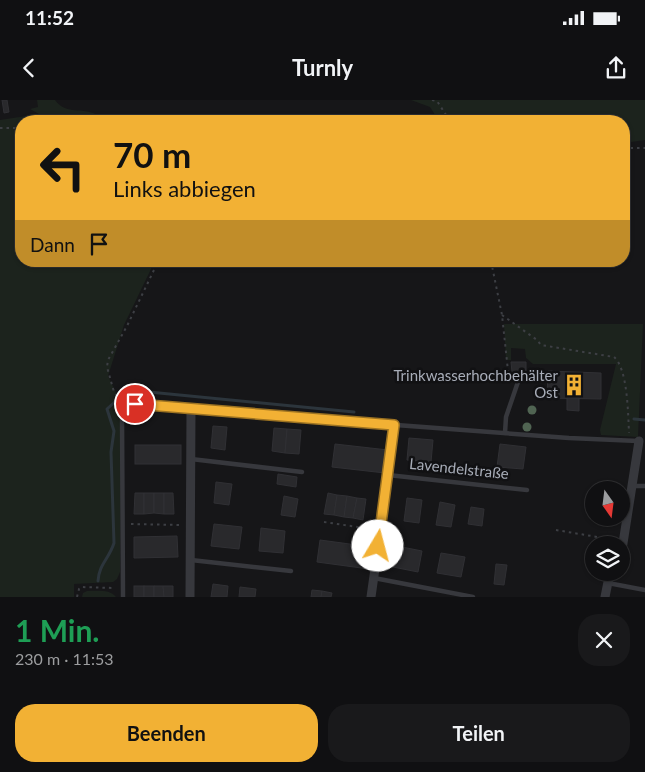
<!DOCTYPE html>
<html lang="de">
<head>
<meta charset="utf-8">
<style>
	body { margin:0; font-family:Lato,sans-serif; background:#19191b; color:#f1f3f6; height:100vh; display:flex; flex-direction:column; font-size:19px; white-space:nowrap }
	* { box-sizing:border-box; margin:0 }
	p { font-size:16px; color:#9c9d9f }
	.icon { flex:none; width:28px; height:28px; fill:none; stroke:currentColor; stroke-width:2; stroke-linecap:round; stroke-linejoin:round }
	.map { position:relative; height:497px; overflow:hidden }
	.details { display:flex; flex-direction:column; background:#101012; flex:1 }
	.details>* { flex:none }
	.hud { position:absolute; left:15px; top:15px; width:615px; height:152px; border-radius:20px; box-shadow:0 1px 4px #0004,0 0 0 1px #303032; background:#f2b134; color:#111; overflow:hidden }
	.needle { width:32px; rotate:166deg }
	.controls { position:absolute; left:585px; top:381px; display:grid; gap:10px }
	.controls a { display:grid; place-items:center; width:45px; height:45px; border-radius:50%; background:#101012; box-shadow:0 1px 4px #0004,0 0 0 1px #303032; font-size:25px }
	.pin { position:absolute; display:grid; place-items:center; width:42px; height:42px; color:#fff; margin:-21px; border:2px solid #fff; border-radius:50%; box-shadow:0 1px 5px #0007 }
	.me { position:absolute; width:55px; margin:-28px; rotate:8deg; stroke-linejoin:round; filter:drop-shadow(0 0 4px #0008) }
	.turn { display:flex; align-items:center; gap:18px; height:105px; padding:0 15px; font-size:22px }
	.turn .icon { width:65px; height:65px; stroke-width:2.5 }
	.turn b { display:block; font-size:35px; line-height:42px }
	.then { display:flex; align-items:center; height:48px; padding:0 15px; background:#0003; gap:10px; font-size:19px }
	.round { display:grid; place-items:center; flex:none; width:52px; height:52px; border-radius:20px; background:#19191b }
	.head { display:flex; align-items:center; justify-content:space-between; height:85px; padding:0 15px }
	h1 { font-size:30px; font-weight:700; line-height:38px; color:#1e9e55 }
	.button { display:flex; gap:10px; margin-top:auto; padding:10px 15px }
	.button a { flex:1; height:58px; border-radius:20px; background:#f2b134; color:#111; font-size:20px; font-weight:700; line-height:58px; text-align:center }
	.button a+a { background:#19191b; color:#f1f3f6 }
	.status { display:flex; justify-content:space-between; align-items:center; height:35px; padding:0 25px; background:#101012; direction:ltr }
	.status svg { height:14px; fill:currentColor }
	header { display:flex; justify-content:space-between; align-items:center; height:65px; padding:0 15px; background:#101012; font-size:22px; font-weight:700 }
	.map>svg:first-child { display:block }
	.green { fill:#1c231d }
	.lines { fill:none; stroke-linecap:round; stroke-linejoin:round }
	.stream { stroke:#2c353c; stroke-width:3 }
	.building { fill:#29292c; stroke:#303034 }
	.path { stroke:#3d3f44; stroke-width:2; stroke-dasharray:2.5 4; stroke-linecap:butt }
	.service { stroke:#37383d; stroke-width:4.5 }
	.minor { stroke:#37383d; stroke-width:9 }
	.tree { fill:#506452 }
	.route-casing { stroke:#9d7322; stroke-width:12 }
	.route { stroke:#f2b134; stroke-width:9 }
	.labels { text-anchor:middle; stroke-width:5; stroke-linejoin:round; paint-order:stroke }
	.poi-label { font-size:15px; fill:#a8adb8; stroke:#111113; text-anchor:end }
	.street-label { font-size:15px; fill:#a8adb8; stroke:#111113 }
</style>
</head>
<body>
<div class="status"><b>11:52</b><svg viewBox="0 0 49 12"><path d="M0 12V9h3v3zM5 12V6h3v6zM10 12V3h3v9zM15 12V0h3v12zM26 1h20v11H26zM47 4h2v5h-2z"/></svg></div>
<header><svg class="icon" aria-label="back" viewBox="0 0 24 24"><path d="M15 5l-7 7 7 7"/></svg>Turnly<svg class="icon" aria-label="share" viewBox="0 0 24 24"><path d="M12 15V3M7 8l5-5 5 5M5 13v7h14v-7"/></svg></header>
<div class="map">
<svg width="645" height="497" viewBox="0 0 645 497">
	<rect width="100%" height="100%" fill="#161618"/>
	<g class="green">
		<path d="M37,0H55C65,14 79,8 93,13C98,15 103,18 107,21H21V161H153L151,169L124,225L108,276L121,303L120,472L117,479L113,482L74,484V497H0V20L39,14L30,9L38,7Z"/>
		<polygon points="411,0 645,0 645,40 624,43 624,21 439,21 430,7"/>
		<polygon points="504,224 643,224 638,337 601,335 600,330 616,264 533,264 526,258 525,249 511,248 511,260 506,260"/>
		<path d="M87,491C97,491 110,489 116,497H82L83,493Z"/>
	</g>
	<g class="lines">
		<g class="stream">
			<polyline points="137,293 149,292 354,312"/>
			<polyline points="634,319 645,320"/>
			<path d="M98,481C99,464 109,459 114,443L111,352L114,331L107,309L118,299"/>
		</g>
	</g>
	<g class="building">
		<polygon points="2,0 7,0 9,12 4,13"/>
		<polygon points="511,262 526,262 526,271 512,272"/>
		<polygon points="548,271 601,273 601,299 547,298"/>
		<polygon points="567,298 579,298 579,311 567,310"/>
		<polygon points="213,326 227,327 225,350 211,348"/>
		<polygon points="274,328 287,329 285,353 272,351"/>
		<polygon points="287,329 301,330 299,354 285,353"/>
		<polygon points="409,338 433,340 431,362 407,360"/>
		<polygon points="335,344 388,350 385,373 332,367"/>
		<polygon points="500,344 526,347 523,369 497,367"/>
		<rect x="135" y="345" width="46" height="19"/>
		<polygon points="278,374 297,377 296,387 277,384"/>
		<polygon points="216,382 232,384 229,405 214,403"/>
		<polygon points="135,393 144,393 144,414 134,414"/>
		<polygon points="144,393 154,393 154,413 144,414"/>
		<polygon points="154,393 164,393 164,414 154,413"/>
		<polygon points="164,393 173,393 174,414 164,414"/>
		<polygon points="328,393 337,395 334,415 324,414"/>
		<polygon points="337,395 347,396 344,417 334,415"/>
		<polygon points="284,396 298,399 295,417 281,415"/>
		<polygon points="347,396 357,398 353,418 344,417"/>
		<polygon points="357,398 366,399 363,420 353,418"/>
		<polygon points="407,398 422,400 419,423 404,421"/>
		<polygon points="440,402 455,405 451,427 436,425"/>
		<polygon points="471,407 484,409 482,426 468,424"/>
		<polygon points="214,424 242,427 239,449 211,446"/>
		<polygon points="261,428 285,431 283,453 259,451"/>
		<polygon points="177,436 178,457 134,458 134,437"/>
		<polygon points="320,440 372,447 369,469 317,462"/>
		<polygon points="397,446 422,451 418,472 393,467"/>
		<polygon points="441,453 465,457 461,477 437,473"/>
		<polygon points="496,464 507,465 504,485 494,484"/>
		<polygon points="213,484 228,486 227,497 211,497"/>
		<rect x="134" y="486" width="10" height="11"/>
		<rect x="144" y="486" width="10" height="11"/>
		<polygon points="154,486 163,486 164,497 154,497"/>
		<polygon points="163,486 173,486 173,497 164,497"/>
		<polygon points="240,487 256,489 255,497 239,497"/>
		<polygon points="312,490 322,491 321,497 311,497"/>
		<polygon points="322,491 332,493 331,497 321,497"/>
	</g>
	<g class="lines">
		<g class="path">
			<polyline points="432,0 437,1 450,21"/>
			<polyline points="0,28 21,28"/>
			<polyline points="624,48 645,48"/>
			<polyline points="491,161 502,215 508,271 513,275"/>
			<path d="M502,215L537,240L541,245L614,257C628,269 628,315 629,333"/>
			<polyline points="121,301 114,292 107,267 108,260 127,226 154,170 156,161"/>
			<polyline points="324,422 371,429"/>
			<polyline points="131,424 181,425"/>
			<polyline points="556,430 609,439 613,443"/>
			<polyline points="77,497 79,489 81,487 115,488"/>
		</g>
		<g class="service">
			<polyline points="505,333 506,317 520,276"/>
			<polyline points="191,359 302,372"/>
			<polyline points="388,375 527,390"/>
			<polyline points="633,386 645,386"/>
			<polyline points="191,460 291,471"/>
			<polyline points="374,478 473,497"/>
			<polyline points="608,483 645,490"/>
			<polyline points="123,497 122,314 123,310 129,305 569,338 638,341"/>
		</g>
		<g class="minor">
			<polyline points="621,456 639,341"/>
			<polyline points="190,497 191,310"/>
			<polyline points="371,497 382,419 394,325"/>
			<polyline points="605,497 610,472"/>
		</g>
	</g>
	<g class="tree">
		<circle cx="532" cy="310" r="4.5"/>
		<circle cx="527" cy="327" r="4.5"/>
	</g>
	<g class="lines">
		<g class="route-casing">
			<polyline id="route" points="135,304 394,325 378,446"/>
		</g>
		<use href="#route" class="route"/>
	</g>
	<defs>
		<g id="building-bare" transform="scale(1.725)"><path d="M-4-6H4V6H1V3H-1V6H-4ZM-2.5-4.3h1.7v1.8h-1.7ZM.8-4.3h1.7v1.8H.8ZM-2.5-1h1.7V.8h-1.7ZM.8-1h1.7V.8H.8Z" fill="#f2b134" stroke="#111113" stroke-width="2.5" paint-order="stroke"/></g>
	</defs>
	<g fill-rule="evenodd">
		<use href="#building-bare" x="574" y="285"/>
	</g>
	<g class="labels">
		<g class="poi-label">
			<text x="558" y="281">Trinkwasserhochbehälter<tspan x="558" dy="17">Ost</tspan></text>
		</g>
		<g class="street-label">
			<text transform="translate(459 369) rotate(6)" y="5">Lavendelstraße</text>
		</g>
	</g>
</svg>
<div class="controls">
<a><svg class="needle" viewBox="-14 -14 28 28"><path d="M0-13l5 13h-10z" fill="#e53935"/><path d="M0 13l5-13h-10z" fill="#9c9d9f"/></svg></a>
<a><svg class="icon" aria-label="layers" viewBox="0 0 24 24"><path d="M12 4l9 5-9 5-9-5zM3 14l9 5 9-5"/></svg></a>
</div>
<div class="pin" style="left:135px;top:304px;background:#d93025"><svg class="icon" aria-label="arrive" viewBox="0 0 24 24"><path d="M6 21V4h12l-3 4 3 4H6"/></svg></div>
<svg class="me" style="left:378px;top:446px" viewBox="-20 -20 40 40"><circle r="19" fill="#fff"/><path d="M0-13L10 11 0 6-10 11z" fill="#f2b134"/></svg>
<div class="hud">
<div class="turn"><svg class="icon" aria-label="left" viewBox="0 0 24 24"><path d="M17 20v-9H6M10 6l-5 5 5 5"/></svg><div><b>70 m</b>Links abbiegen</div></div>
<div class="then">Dann<svg class="icon" aria-label="arrive" viewBox="0 0 24 24"><path d="M6 21V4h12l-3 4 3 4H6"/></svg></div>
</div>
</div>
<section class="details">
<div class="head"><div><h1>1 Min.</h1><p>230 m · 11:53</p></div><a class="round"><svg class="icon" aria-label="close" viewBox="0 0 24 24"><path d="M6 6l12 12M18 6L6 18"/></svg></a></div>
<div class="button"><a>Beenden</a><a>Teilen</a></div>
</section>
</body>
</html>
